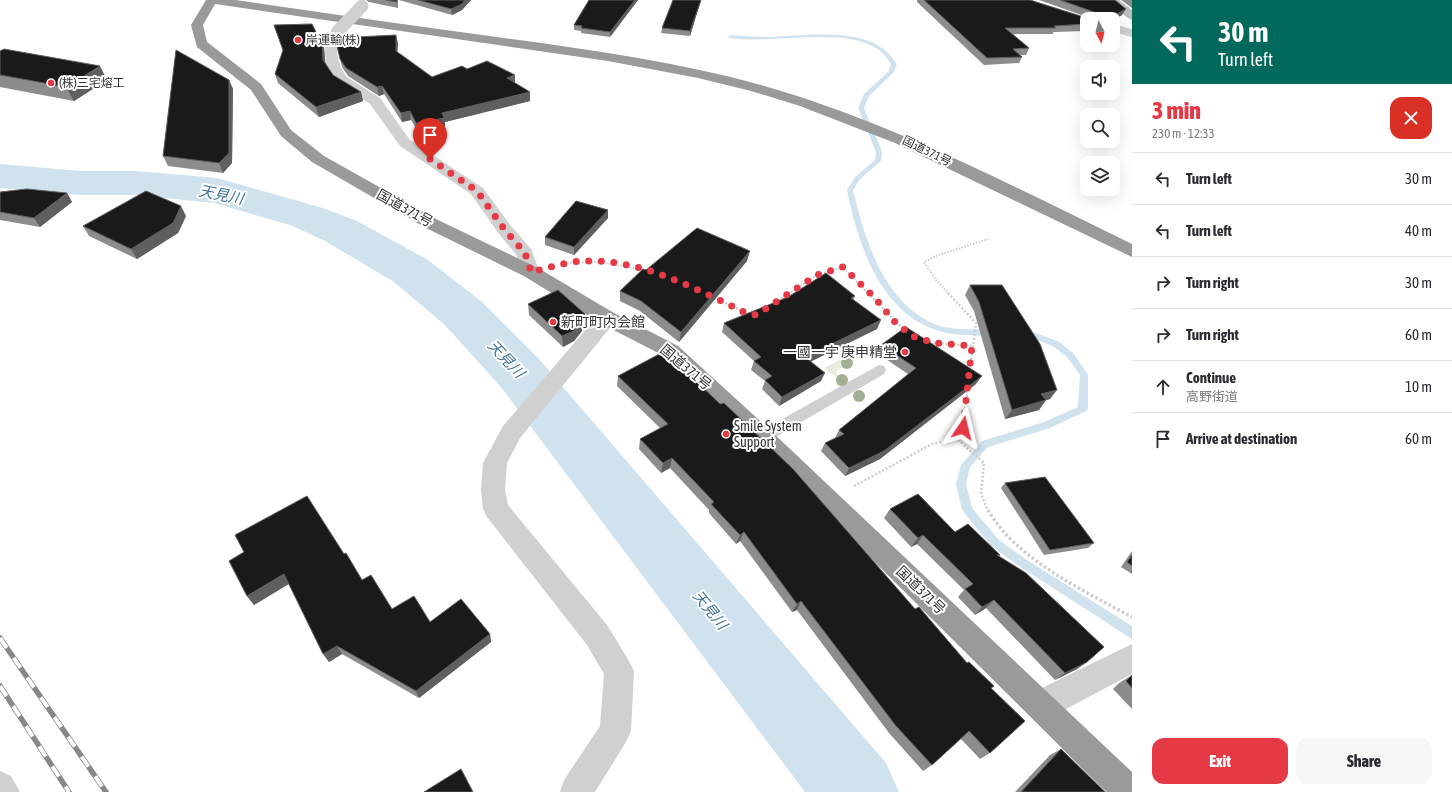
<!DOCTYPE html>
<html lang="en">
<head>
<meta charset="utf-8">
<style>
	body { margin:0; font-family:"Asap Condensed","Noto Sans JP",sans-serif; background:#f7f7f7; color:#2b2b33; height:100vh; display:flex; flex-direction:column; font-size:15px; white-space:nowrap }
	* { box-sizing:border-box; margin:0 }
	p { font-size:13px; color:#7c7c81 }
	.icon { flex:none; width:22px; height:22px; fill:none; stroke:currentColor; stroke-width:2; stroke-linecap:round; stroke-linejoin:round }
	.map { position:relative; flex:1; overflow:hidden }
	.sheet { display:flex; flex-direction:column; background:#fff; width:320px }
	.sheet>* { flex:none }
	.top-card { background:#00695c; color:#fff; overflow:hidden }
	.needle { width:26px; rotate:173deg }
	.fabs { position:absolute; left:1080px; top:12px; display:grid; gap:8px }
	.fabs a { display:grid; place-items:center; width:40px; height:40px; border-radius:8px; background:#fff; box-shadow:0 4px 16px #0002; font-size:20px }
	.pin { position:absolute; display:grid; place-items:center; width:34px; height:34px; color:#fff; margin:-41px -17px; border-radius:50% 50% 50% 0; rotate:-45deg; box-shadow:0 0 4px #0007 }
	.pin .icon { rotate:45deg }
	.me { position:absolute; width:44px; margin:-22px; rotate:10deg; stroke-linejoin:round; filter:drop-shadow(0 0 3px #0008) }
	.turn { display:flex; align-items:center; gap:14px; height:84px; padding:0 20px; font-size:18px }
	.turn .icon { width:52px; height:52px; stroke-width:2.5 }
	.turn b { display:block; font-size:28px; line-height:34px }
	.round { display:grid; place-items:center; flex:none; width:42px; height:42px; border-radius:12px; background:#f7f7f7 }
	.headline { display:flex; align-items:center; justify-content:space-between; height:68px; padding:0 20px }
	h1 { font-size:24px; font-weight:800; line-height:30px; color:#e63946 }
	.cta { display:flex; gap:8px; margin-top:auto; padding:8px 20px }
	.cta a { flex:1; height:46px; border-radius:12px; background:#e63946; color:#fff; font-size:16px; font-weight:800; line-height:46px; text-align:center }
	.cta a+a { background:#f7f7f7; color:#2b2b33 }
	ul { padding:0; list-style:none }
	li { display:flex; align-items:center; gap:12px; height:52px; padding:0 20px; border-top:1px solid #e1e1e2 }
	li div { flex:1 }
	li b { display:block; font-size:15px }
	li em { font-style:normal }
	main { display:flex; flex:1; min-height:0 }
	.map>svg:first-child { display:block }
	.green { fill:#e6ecdf }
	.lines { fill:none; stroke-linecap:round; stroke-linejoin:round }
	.stream { fill:#cfe2ee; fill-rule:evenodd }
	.river { fill:#cfe2ee; fill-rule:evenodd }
	.path-far2 { stroke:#cdcdcd; stroke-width:2; stroke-dasharray:1.5 1.5; stroke-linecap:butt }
	.path-far1 { stroke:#cdcdcd; stroke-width:2.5; stroke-dasharray:2 2; stroke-linecap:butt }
	.path { stroke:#cdcdcd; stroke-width:3.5; stroke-dasharray:2.5 2.5; stroke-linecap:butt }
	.lane { fill:#d0d0d0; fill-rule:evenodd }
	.street { fill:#d0d0d0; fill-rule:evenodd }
	.secondary { fill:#bdbdbd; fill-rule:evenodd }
	.highway { fill:#9a9a9a; fill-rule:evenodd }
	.rail-casing { stroke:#888; stroke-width:5.5 }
	.rail { stroke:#fff; stroke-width:4; stroke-dasharray:12; stroke-linecap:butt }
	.street-bridge { stroke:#d0d0d0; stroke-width:13 }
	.tree { fill:#a2b095 }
	.wall { fill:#8c8c8c }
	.shaded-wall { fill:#5f5f5f }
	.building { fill:#1a1a1a; stroke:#5f5f5f }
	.route { stroke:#e63946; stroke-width:7; stroke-dasharray:0 12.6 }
	.poi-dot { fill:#e63946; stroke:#fff; stroke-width:1.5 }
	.labels { text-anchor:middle; stroke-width:4; stroke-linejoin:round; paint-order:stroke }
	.far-poi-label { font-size:12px; fill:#333; stroke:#fff; text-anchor:start }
	.far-street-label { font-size:12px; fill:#333; stroke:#fff }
	.street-label { font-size:14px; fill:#333; stroke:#fff }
	.poi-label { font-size:14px; fill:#333; stroke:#fff; text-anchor:start }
	.water-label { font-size:15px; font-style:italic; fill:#3f7597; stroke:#fff }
</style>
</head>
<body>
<main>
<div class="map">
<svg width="1132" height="792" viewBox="0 0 1132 792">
	<rect width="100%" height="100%" fill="#fff"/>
	<polygon class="green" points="869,344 875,348 839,369 836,372 837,375 844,380 844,384 839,387 835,384 840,380 824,368"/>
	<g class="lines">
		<g class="stream">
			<path d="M731,35C743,36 756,37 768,37C800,36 855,28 882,48C888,52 892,58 897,64L893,73L869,96L864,108L882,152L881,161L860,179L853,190C865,240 883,301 934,324C951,331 973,329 991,329L994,330L995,332L994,334C985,337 973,335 963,335C887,331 860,254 847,190L855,177L875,160L876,152L858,108L864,94L889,71L891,64C888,59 884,54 879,50C844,25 771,45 729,38L728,37Z"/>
			<polygon points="1024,331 1039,334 1059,342 1073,353 1088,375 1088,409 1086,411 1050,428 988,447 970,467 966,484 972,508 999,540 1027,560 1132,626 1132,639 1019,566 991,546 962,510 956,484 961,465 982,441 1044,422 1078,407 1080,375 1067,357 1053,346 1035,339 1021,336 1020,334 1021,332"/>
		</g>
		<polygon class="river" points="0,164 81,171 136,171 217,178 323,208 357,221 428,260 481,301 539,359 886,763 899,792 805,792 501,387 445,325 394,282 325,241 293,226 214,203 136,195 81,195 0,188"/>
		<g class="path-far2">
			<polyline points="564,263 598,262 644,270"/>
			<polyline points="788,294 817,275 843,267 869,294"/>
			<polyline points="949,294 936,280 924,262 936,256 988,239"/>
		</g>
		<g class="path-far1">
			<polyline points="868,293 905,331"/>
			<polyline points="948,293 976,323 970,370"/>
			<polyline points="714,298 749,314"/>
			<polyline points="775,303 790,293"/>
			<polyline points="926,340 935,343 973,346"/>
			<polyline points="968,387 963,428 956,438 984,463 981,494 988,511"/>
			<polyline points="854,486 932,444 956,438"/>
		</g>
		<path class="path" d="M988,510C1016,559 1084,591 1132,617"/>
		<polygon class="lane" points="879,365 884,366 886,370 884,374 769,441 763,443 757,441 755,437 757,433"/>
		<g class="street">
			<polygon points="1113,24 1132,29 1132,37 1113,32"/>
			<polygon points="338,27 344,31 338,39 337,54 341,68 347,77 380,98 410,140 483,188 511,226 531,249 540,272 538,276 531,278 524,276 516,254 499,234 471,194 400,146 370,104 337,83 327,68 325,54 326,38 334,28"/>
			<polygon points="607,311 614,313 617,318 614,323 520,438 507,463 505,490 508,505 607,625 629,661 634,671 631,731 626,742 595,792 560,792 564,780 600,726 604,674 587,645 487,517 483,509 481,490 483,463 503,426 600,313"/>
			<polygon points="1132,644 1132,674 1066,709 1056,721 1045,725 1034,721 1030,710 1034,699 1044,687"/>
			<polygon points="0,771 11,776 20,792 0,792"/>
		</g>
		<polygon class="secondary" points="1106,0 1119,0 1132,10 1132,20 1128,18"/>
		<path class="highway" d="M206,0H236C323,13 410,25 497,37C585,49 675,61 761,85C891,122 1011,185 1132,244V257L895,143L800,106L751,91L698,78L608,61L215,4L203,25L207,42L261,84L291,130L324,156L438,220L538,268L614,313L678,346L771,431L1132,772V792H1106L755,443L664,356L600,323L524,276L426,228L312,162L281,136L251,90L197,47L191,25Z"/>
		<g class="rail-casing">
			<g id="rail">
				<polyline points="0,638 106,792"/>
				<polyline points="0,686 69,792"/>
			</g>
		</g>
		<use href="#rail" class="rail"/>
		<polyline class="street-bridge" points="338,31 362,6"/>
	</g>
	<g class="tree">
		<circle cx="847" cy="363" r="6"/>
		<circle cx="842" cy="380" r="6"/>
		<circle cx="859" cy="396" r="6"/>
	</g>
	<g class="wall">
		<polygon points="366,0 398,0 398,8 369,2"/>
		<polygon points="399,0 471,0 462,10 452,15"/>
		<polygon points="589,0 638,0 610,37 581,33 581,31 574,30 574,25"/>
		<polygon points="701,0 690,36 661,33 662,28"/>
		<polygon points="917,0 1030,0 1089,19 1090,18 1039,0 1115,0 1122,15 1113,20 1113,19 1087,19 1087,31 1053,32 1053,34 1013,34 1029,48 1026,55 1020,55 1022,57 1019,63 984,65 917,2"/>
		<polygon points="1121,0 1132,0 1132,8"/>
		<polygon points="274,25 319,38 322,38 324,47 325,62 333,75 361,92 363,101 319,117 278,83 275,74 283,51"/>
		<polygon points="398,43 397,52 432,77 467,69 515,83 530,101 445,122 445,126 418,132 411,120 402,122 384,94 379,96 348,76 342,67 337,46"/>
		<polygon points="0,51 107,80 74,101 0,87"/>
		<polygon points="229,80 233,89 232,163 223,173 168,166 163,156"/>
		<polygon points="0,192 67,193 72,202 40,227 0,220"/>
		<polygon points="608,210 608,218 574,255 545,245 545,237"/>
		<polygon points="186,216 178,233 137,259 89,236 83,226"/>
		<polygon points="747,261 679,342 640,311 620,301 620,291 646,270"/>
		<polygon points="970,285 1050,399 1046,400 1039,410 1005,419 974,311 965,295"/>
		<polygon points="855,296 853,300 877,329 811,361 821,381 779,406 762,389 765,381 751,370 754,361 722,332 724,323"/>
		<polygon points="528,304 585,325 582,326 582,331 574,341 563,347 529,315"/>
		<polygon points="881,345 976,384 880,459 845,476 821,451 825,443 835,438 839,430 908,374 877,353"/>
		<polygon points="618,376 915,609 967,663 994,686 991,688 990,753 980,759 961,739 932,765 923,771 889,733 797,610 792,612 740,541 736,544 709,513 709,510 670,468 661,473 639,449 640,439 660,428 617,386"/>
		<polygon points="1005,483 1094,543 1088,548 1044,555 1001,488"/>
		<polygon points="890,509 955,532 1000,555 999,556 1087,662 1077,669 1055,680 986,608 975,615 958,597 964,590 917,544 911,547 884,518"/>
		<polygon points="1132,551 1132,574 1121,567"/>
		<polygon points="344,554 362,580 392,609 430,622 490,634 491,642 419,698 342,654 329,662 289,584 254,605 247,596"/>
		<polygon points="1132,675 1132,709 1113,689 1119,683"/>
		<polygon points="1061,749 1105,792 1015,792 1050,755"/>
	</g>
	<g class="shaded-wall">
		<polygon points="465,0 471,0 462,10 452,15 451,9"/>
		<polygon points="635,0 638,0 610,37 610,32"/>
		<polygon points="701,0 690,36 690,31"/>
		<polygon points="1126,9 1122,15 1113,20 1113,19 1107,19"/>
		<polygon points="396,35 398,43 397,59 396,51"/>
		<polygon points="322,38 324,47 326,69 323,60"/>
		<polygon points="100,66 107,80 74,101 66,87"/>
		<polygon points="515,75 515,84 507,78"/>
		<polygon points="229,80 233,89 232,163 223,173 219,163"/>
		<polygon points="382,86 384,94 379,96 377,87"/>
		<polygon points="361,92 363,101 319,117 316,107"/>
		<polygon points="530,92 530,101 445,122 445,126 418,132 416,123 442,113"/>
		<polygon points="410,111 411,120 402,122 401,113"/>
		<polygon points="67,193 72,202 40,227 34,218"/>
		<polygon points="181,206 186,216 178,233 137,259 131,249"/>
		<polygon points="608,210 608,218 574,255 574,247"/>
		<polygon points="750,251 747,261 679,342 681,332"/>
		<polygon points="585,314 585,325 582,326 582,331 574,341 563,347 562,336 579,317"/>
		<polygon points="881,320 877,329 802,366 805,357"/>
		<polygon points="825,373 821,381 779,406 782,397"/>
		<polygon points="982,376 976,384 880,459 845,476 849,468"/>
		<polygon points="1057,390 1050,399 1038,403 1046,400 1039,410 1005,419 1012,410 1041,394"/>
		<polygon points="672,458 670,468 661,473 663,463"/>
		<polygon points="744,532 740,541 736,544 740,535"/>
		<polygon points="923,535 917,544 911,547 918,538"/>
		<polygon points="284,574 290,583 254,605 247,596"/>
		<polygon points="994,600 986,608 975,615 982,607"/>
		<polygon points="801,601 797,610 792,612 797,604"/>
		<polygon points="490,634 491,642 419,698 416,691"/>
		<polygon points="337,646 342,654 329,662 323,654"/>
		<polygon points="1087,662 1077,669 1055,680 1065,673"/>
	</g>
	<g class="building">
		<polygon points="386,0 397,0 397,2"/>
		<polygon points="418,0 465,0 462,4 451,9"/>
		<polygon points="589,0 635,0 610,32 581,28 582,26 574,25"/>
		<polygon points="673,0 701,0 690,31 662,28"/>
		<polygon points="924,0 1030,0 1090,19 1087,19 1087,24 1054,26 1056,28 1005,28 1029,48 1013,49 1022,57 987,58"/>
		<polygon points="1060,0 1115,0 1126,9 1107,19 1090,19 1092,14 1097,13"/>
		<polygon points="312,24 319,38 322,38 323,60 333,75 361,92 316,107 275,74 283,50 274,25"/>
		<polygon points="396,35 396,51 432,77 462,66 467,69 487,61 515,75 507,78 530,92 442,113 444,118 416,123 410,111 401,113 382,86 377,87 346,68 340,59 337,46 337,38"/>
		<polygon points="4,49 100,66 66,87 0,75 0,51"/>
		<polygon points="176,50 229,80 229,153 219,163 163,156"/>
		<polygon points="27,189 67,193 34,218 0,212 0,192"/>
		<polygon points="146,191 181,206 173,223 131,249 83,226"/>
		<polygon points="576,201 608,210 574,247 545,237"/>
		<polygon points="697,228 750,251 681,332 641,301 620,291 643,269 646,270"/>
		<polygon points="826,273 855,296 851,298 881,320 805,357 825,373 782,397 765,380 772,376 754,361 761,357 724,323 788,297"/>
		<polygon points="970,285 1002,285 1040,344 1057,390 1041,394 1046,400 1012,410 979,302"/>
		<polygon points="558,290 585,314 579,317 583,320 574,331 562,336 528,304"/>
		<polygon points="906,327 982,376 884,451 849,468 825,443 844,434 839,430 916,368 881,345"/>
		<polygon points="665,351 720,404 724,403 793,469 915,609 919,607 967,663 969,662 994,686 991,688 1025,721 990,753 969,731 932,765 896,726 801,601 797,604 744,532 740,535 711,504 714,502 672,458 663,463 640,439 668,424 618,376"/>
		<polygon points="1045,477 1094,543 1050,550 1005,483"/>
		<polygon points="918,494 955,532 968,524 1000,555 997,555 1026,573 1104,647 1087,662 1065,673 994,600 982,607 965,589 973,584 923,535 918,538 890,509"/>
		<polygon points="307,496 344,554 346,553 362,580 371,575 392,609 414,596 430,622 461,599 490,634 416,691 337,646 323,654 284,574 247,596 229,561 244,552 235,535"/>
		<polygon points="1132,555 1132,566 1127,562"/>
		<polygon points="1132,675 1132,688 1126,681"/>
		<polygon points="1061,749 1105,792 1021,792"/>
		<polygon points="461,769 473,792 424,792"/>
	</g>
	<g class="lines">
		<path class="route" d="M430,159L477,191L505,230L525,253L531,272C549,268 567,261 585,261C642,259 696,289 746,313L756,315L817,275L843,267L875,298L894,321L912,336L935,343L972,346L963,428"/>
	</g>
	<g class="poi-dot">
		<circle cx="298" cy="40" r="4"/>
		<circle cx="51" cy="83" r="4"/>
		<circle cx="553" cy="322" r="4"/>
		<circle cx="905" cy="352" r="4"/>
		<circle cx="726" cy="434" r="4"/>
	</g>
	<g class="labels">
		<g class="far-poi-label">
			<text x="306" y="44">岸運輸(株)</text>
			<text x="59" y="87">(株)三宅熔工</text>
		</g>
		<g class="far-street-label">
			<text transform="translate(927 151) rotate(26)" y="4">国道371号</text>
		</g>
		<g class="street-label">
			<text transform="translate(405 208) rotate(29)" y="5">国道371号</text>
			<text transform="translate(686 367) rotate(40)" y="5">国道371号</text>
			<text transform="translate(921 590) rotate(44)" y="5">国道371号</text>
		</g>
		<g class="poi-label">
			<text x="561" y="327">新町町内会館</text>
			<text x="897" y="357" text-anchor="end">一國一宇 庚申精堂</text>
			<text x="734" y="431">Smile System<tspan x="734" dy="16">Support</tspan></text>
		</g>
		<g class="water-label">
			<text transform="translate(221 195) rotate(11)" y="5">天見川</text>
			<text transform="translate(506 359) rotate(47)" y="5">天見川</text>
			<text transform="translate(710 610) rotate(51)" y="5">天見川</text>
		</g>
	</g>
</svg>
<div class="fabs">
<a><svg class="needle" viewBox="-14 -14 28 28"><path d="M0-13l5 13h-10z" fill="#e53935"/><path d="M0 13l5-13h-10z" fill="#7c7c81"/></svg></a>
<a><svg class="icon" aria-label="sound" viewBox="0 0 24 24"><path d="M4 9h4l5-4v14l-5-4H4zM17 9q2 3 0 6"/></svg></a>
<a><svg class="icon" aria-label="search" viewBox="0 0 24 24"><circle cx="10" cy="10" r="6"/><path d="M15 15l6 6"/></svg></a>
<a><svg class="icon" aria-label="layers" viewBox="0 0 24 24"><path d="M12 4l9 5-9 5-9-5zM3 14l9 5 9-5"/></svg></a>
</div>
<div class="pin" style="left:430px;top:159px;background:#d93025"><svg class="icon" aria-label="arrive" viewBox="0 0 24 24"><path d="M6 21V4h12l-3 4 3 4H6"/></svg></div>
<svg class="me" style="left:963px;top:428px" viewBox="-20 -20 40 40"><path d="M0-17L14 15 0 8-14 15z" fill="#e63946" stroke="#fff" stroke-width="4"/></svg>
</div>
<section class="sheet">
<div class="top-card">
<div class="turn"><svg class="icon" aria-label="left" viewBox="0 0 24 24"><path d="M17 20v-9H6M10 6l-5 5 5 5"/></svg><div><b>30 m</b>Turn left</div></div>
</div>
<div class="headline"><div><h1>3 min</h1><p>230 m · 12:33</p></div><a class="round" style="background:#d93025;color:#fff"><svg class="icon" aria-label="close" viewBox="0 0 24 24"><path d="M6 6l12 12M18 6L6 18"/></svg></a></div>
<ul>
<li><svg class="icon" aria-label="left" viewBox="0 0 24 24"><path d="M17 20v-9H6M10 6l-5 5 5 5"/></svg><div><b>Turn left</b></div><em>30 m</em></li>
<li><svg class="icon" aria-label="left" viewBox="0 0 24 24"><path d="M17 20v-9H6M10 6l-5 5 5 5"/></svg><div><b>Turn left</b></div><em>40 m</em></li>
<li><svg class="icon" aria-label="right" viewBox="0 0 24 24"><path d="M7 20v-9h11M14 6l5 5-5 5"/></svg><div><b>Turn right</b></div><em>30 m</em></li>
<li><svg class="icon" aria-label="right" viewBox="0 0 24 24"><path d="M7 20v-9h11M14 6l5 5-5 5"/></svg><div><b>Turn right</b></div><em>60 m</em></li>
<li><svg class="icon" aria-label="ahead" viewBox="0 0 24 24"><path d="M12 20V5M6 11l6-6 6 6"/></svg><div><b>Continue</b><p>高野街道</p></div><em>10 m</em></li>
<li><svg class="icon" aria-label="arrive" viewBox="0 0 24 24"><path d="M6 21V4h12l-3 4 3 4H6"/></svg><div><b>Arrive at destination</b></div><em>60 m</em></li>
</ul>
<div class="cta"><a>Exit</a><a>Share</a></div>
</section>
</main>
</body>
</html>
